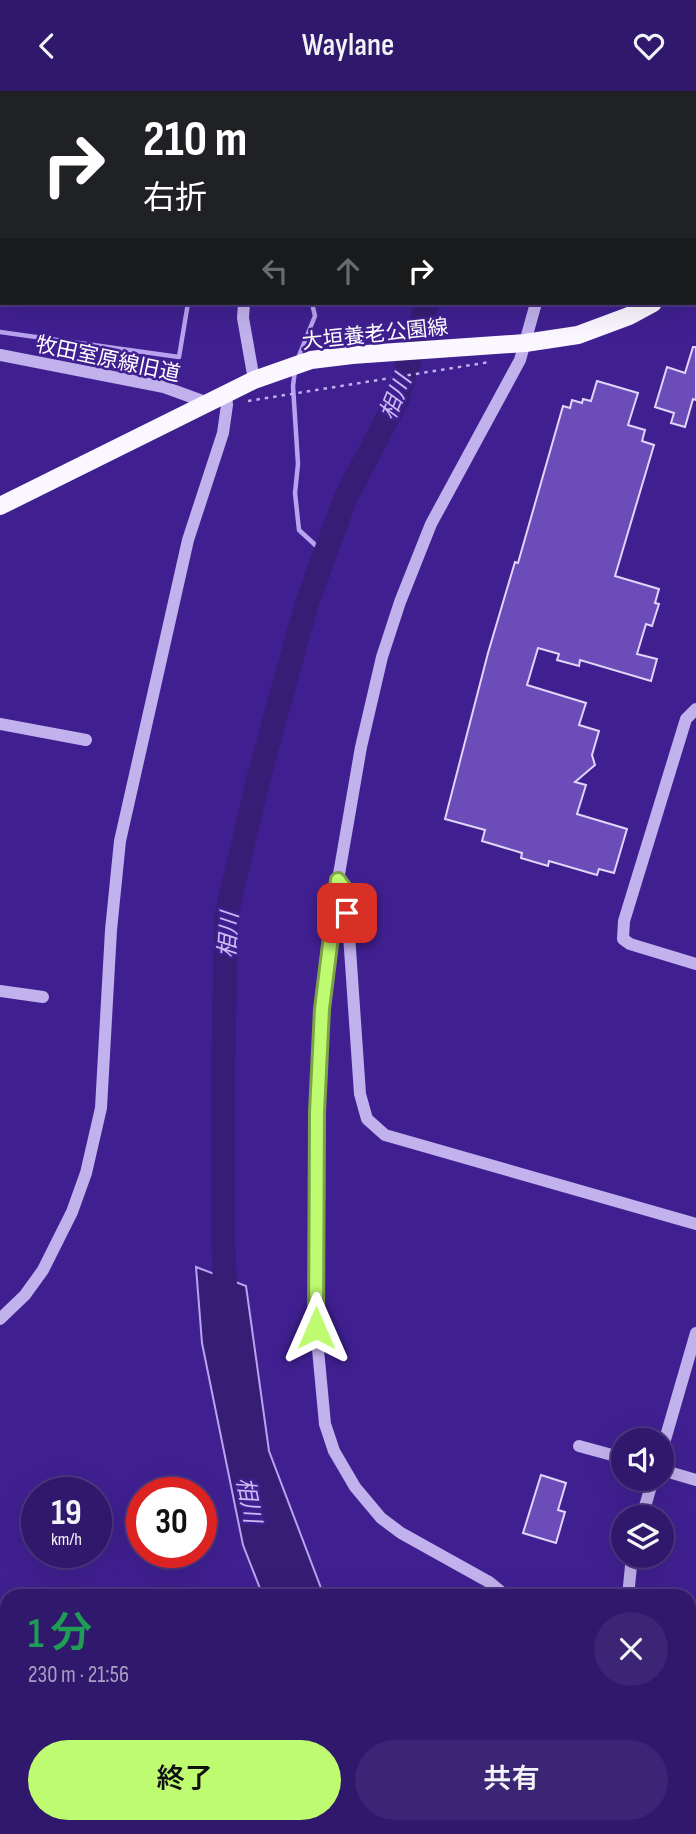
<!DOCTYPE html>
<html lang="ja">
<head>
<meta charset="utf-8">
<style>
	body { margin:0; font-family:"Sofia Sans Condensed","Noto Sans JP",sans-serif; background:#3c2575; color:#f1f3f6; height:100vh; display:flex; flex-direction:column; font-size:26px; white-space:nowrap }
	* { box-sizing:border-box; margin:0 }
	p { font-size:23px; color:#a8a0c2 }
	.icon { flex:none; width:38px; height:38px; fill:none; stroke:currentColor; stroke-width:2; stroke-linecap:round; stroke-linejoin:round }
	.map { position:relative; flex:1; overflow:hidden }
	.details { position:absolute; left:0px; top:1498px; width:696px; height:245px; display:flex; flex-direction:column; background:#30186d; border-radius:21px 21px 0 0; box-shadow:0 7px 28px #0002,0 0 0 2px #4b3780 }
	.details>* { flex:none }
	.hud { position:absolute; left:0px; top:0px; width:696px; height:214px; box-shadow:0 7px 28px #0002,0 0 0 2px #4b3780; background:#202124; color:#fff; overflow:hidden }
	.tools { position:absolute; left:611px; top:1337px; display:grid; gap:14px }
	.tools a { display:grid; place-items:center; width:63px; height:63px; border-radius:50%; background:#30186d; box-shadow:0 7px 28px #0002,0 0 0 2px #4b3780; font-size:35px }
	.speed { position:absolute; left:21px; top:1386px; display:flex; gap:14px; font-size:35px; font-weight:700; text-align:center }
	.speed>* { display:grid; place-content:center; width:91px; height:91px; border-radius:50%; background:#30186d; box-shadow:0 7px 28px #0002,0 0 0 2px #4b3780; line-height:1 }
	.speed small { font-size:18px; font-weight:400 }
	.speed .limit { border:10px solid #d22; background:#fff; color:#111 }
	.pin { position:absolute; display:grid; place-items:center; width:60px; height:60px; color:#fff; margin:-30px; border-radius:14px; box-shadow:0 4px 10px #0006 }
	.me { position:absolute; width:77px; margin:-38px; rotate:0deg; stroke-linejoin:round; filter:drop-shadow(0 0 5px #0008) }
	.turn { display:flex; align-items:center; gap:24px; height:147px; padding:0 28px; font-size:32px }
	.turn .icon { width:91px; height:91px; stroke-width:2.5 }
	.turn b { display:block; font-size:49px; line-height:60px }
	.lanes { display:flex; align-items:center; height:66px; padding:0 28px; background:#0003; justify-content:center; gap:35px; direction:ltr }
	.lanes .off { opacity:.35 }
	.round { display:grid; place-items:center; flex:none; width:74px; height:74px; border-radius:37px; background:#3c2575 }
	.overview { display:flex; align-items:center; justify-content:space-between; height:119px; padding:0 28px }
	h1 { font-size:42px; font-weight:600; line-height:52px; color:#1e9e55 }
	.button { display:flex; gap:14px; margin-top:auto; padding:14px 28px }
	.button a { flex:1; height:80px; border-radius:42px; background:#bffb71; color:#111; font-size:28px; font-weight:600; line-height:80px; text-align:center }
	.button a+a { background:#3c2575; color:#f1f3f6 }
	header { display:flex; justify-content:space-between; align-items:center; height:91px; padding:0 28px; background:#30186d; font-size:32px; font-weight:600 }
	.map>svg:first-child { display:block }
	.water { fill:#361d75; stroke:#b8a4ee; stroke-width:2 }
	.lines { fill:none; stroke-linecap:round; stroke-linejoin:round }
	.stream { stroke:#b8a4ee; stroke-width:4.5 }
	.river { stroke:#361d75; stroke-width:24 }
	.building { fill:#6b4cb9; stroke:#e0d6f9; stroke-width:2 }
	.path { stroke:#c1b1ed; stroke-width:2.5; stroke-dasharray:3.5 5; stroke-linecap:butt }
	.minor { stroke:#c1b1ed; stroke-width:12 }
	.major { stroke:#faf7ff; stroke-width:18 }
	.route-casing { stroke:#7ca349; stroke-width:18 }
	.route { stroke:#bffb71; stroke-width:12 }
	.labels { text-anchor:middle; stroke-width:5; stroke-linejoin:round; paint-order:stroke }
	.street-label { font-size:21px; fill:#fff; stroke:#402091 }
	.water-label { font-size:23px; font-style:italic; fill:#cbbdf4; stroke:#402091 }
</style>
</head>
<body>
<header><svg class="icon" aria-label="back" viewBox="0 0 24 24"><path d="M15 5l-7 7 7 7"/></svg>Waylane<svg class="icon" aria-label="heart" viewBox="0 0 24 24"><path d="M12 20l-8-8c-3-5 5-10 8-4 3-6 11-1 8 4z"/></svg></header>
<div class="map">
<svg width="696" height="1743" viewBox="0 0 696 1743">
	<rect width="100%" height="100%" fill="#402091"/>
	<polygon class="water" points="196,1176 246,1195 269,1360 324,1505 263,1505 243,1454 202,1252"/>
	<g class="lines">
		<g class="stream">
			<polyline points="0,241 179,266 188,212"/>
			<polyline points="298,267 315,225 312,212"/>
			<polyline points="295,279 293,295 298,373 295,402 299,439 325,463"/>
		</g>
		<g class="river">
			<polyline points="436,0 436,2"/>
			<polyline points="500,2 500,0"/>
			<polyline points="226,1220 223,1142 223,992 226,826 258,689 306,515 345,408 397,309 427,212"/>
			<polyline points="17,1736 30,1743"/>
		</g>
	</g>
	<g class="building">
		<polygon points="693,256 696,256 696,309 693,308 685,336 671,332 674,322 655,316 667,276 685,282"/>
		<polygon points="597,290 638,302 628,334 645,339 642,350 654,354 615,485 659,498 655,512 659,513 652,535 646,533 637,563 657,568 651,590 580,569 579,575 557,569 559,563 538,557 527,594 586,612 579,634 599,640 592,664 595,674 575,691 586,694 577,723 627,738 614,782 599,778 597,784 549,770 548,775 521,767 522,762 482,750 485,739 445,728 488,562 515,471 518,472 563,315 570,317 572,309 582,312 583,308 591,310"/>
		<polygon points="541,1384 566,1392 558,1419 565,1421 556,1452 523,1442"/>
	</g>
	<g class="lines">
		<g class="path">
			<polyline points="0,73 2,73"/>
			<polyline points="248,310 490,271"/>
		</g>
		<g class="minor">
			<polyline points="244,0 245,2"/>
			<polyline points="590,2 591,0"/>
			<polyline points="666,2 666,0"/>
			<polyline points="695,29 696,30"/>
			<polyline points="244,212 243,227 254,289"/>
			<polyline points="0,264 164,296 208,312"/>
			<polyline points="696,618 686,628 624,830 623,848 630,853 696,873"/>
			<polyline points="0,633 86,649"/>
			<polyline points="338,789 346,800 360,1003 367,1028 385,1044 696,1133"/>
			<polyline points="0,900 43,906"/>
			<polyline points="0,1228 25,1204 43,1179 72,1121 86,1082 101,1017 111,839 120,750 188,449 223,342 227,314 226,303"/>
			<polyline points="579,1355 623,1367"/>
			<polyline points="662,1359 696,1242"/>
			<polyline points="662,1379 696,1389"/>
			<polyline points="642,1426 653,1388"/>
			<polyline points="506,1505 489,1491 401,1442 381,1427 355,1396 334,1360 325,1333 316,1237 315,1046 322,918 338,789 361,656 382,566 400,511 431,433 520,269 536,212"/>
			<polyline points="628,1505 632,1465"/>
			<polyline points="690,1631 696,1636"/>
			<polyline points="690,1668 696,1673"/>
			<polyline points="663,1736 668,1743"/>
		</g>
		<g class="major">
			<polyline points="695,189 696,189"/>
			<polyline points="0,415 254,289 311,269 352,264 525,252 578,244 629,225 653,212"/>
		</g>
	</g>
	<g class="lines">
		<g class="route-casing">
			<polyline id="route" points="316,1237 317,1021 322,918 338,789 346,800 347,822"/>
		</g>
		<use href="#route" class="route"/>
	</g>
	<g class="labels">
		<g class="street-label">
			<text transform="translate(375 243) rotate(-6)" y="7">大垣養老公園線</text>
			<text transform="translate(108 268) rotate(12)" y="7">牧田室原線旧道</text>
		</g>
		<g class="water-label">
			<text transform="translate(395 306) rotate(-68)" y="8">相川</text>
			<text transform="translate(228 844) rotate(-86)" y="8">相川</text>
			<text transform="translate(249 1409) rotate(79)" y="8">相川</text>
		</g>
	</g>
</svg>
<div class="tools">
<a><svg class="icon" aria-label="sound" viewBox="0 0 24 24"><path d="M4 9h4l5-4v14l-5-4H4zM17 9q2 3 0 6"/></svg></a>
<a><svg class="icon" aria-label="layers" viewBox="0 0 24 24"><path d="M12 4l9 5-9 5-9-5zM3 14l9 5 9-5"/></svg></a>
</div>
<div class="speed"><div>19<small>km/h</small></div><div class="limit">30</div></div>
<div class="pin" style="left:347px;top:822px;background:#d93025"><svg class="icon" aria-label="arrive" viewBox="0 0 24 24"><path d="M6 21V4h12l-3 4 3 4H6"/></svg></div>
<svg class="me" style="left:316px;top:1237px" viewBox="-20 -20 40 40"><path d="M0-17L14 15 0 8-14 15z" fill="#bffb71" stroke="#fff" stroke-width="4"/></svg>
<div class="hud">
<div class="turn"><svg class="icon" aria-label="right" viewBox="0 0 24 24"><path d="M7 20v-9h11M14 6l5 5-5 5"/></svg><div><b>210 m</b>右折</div></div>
<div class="lanes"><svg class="icon off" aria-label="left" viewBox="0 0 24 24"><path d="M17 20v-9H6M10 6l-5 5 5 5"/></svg><svg class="icon off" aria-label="ahead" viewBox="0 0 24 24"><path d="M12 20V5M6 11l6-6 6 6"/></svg><svg class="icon" aria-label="right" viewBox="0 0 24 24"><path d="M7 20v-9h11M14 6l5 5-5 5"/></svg></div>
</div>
<section class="details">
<div class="overview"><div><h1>1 分</h1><p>230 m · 21:56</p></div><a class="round"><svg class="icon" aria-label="close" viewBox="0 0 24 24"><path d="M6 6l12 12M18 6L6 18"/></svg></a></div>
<div class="button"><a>終了</a><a>共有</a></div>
</section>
</div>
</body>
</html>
